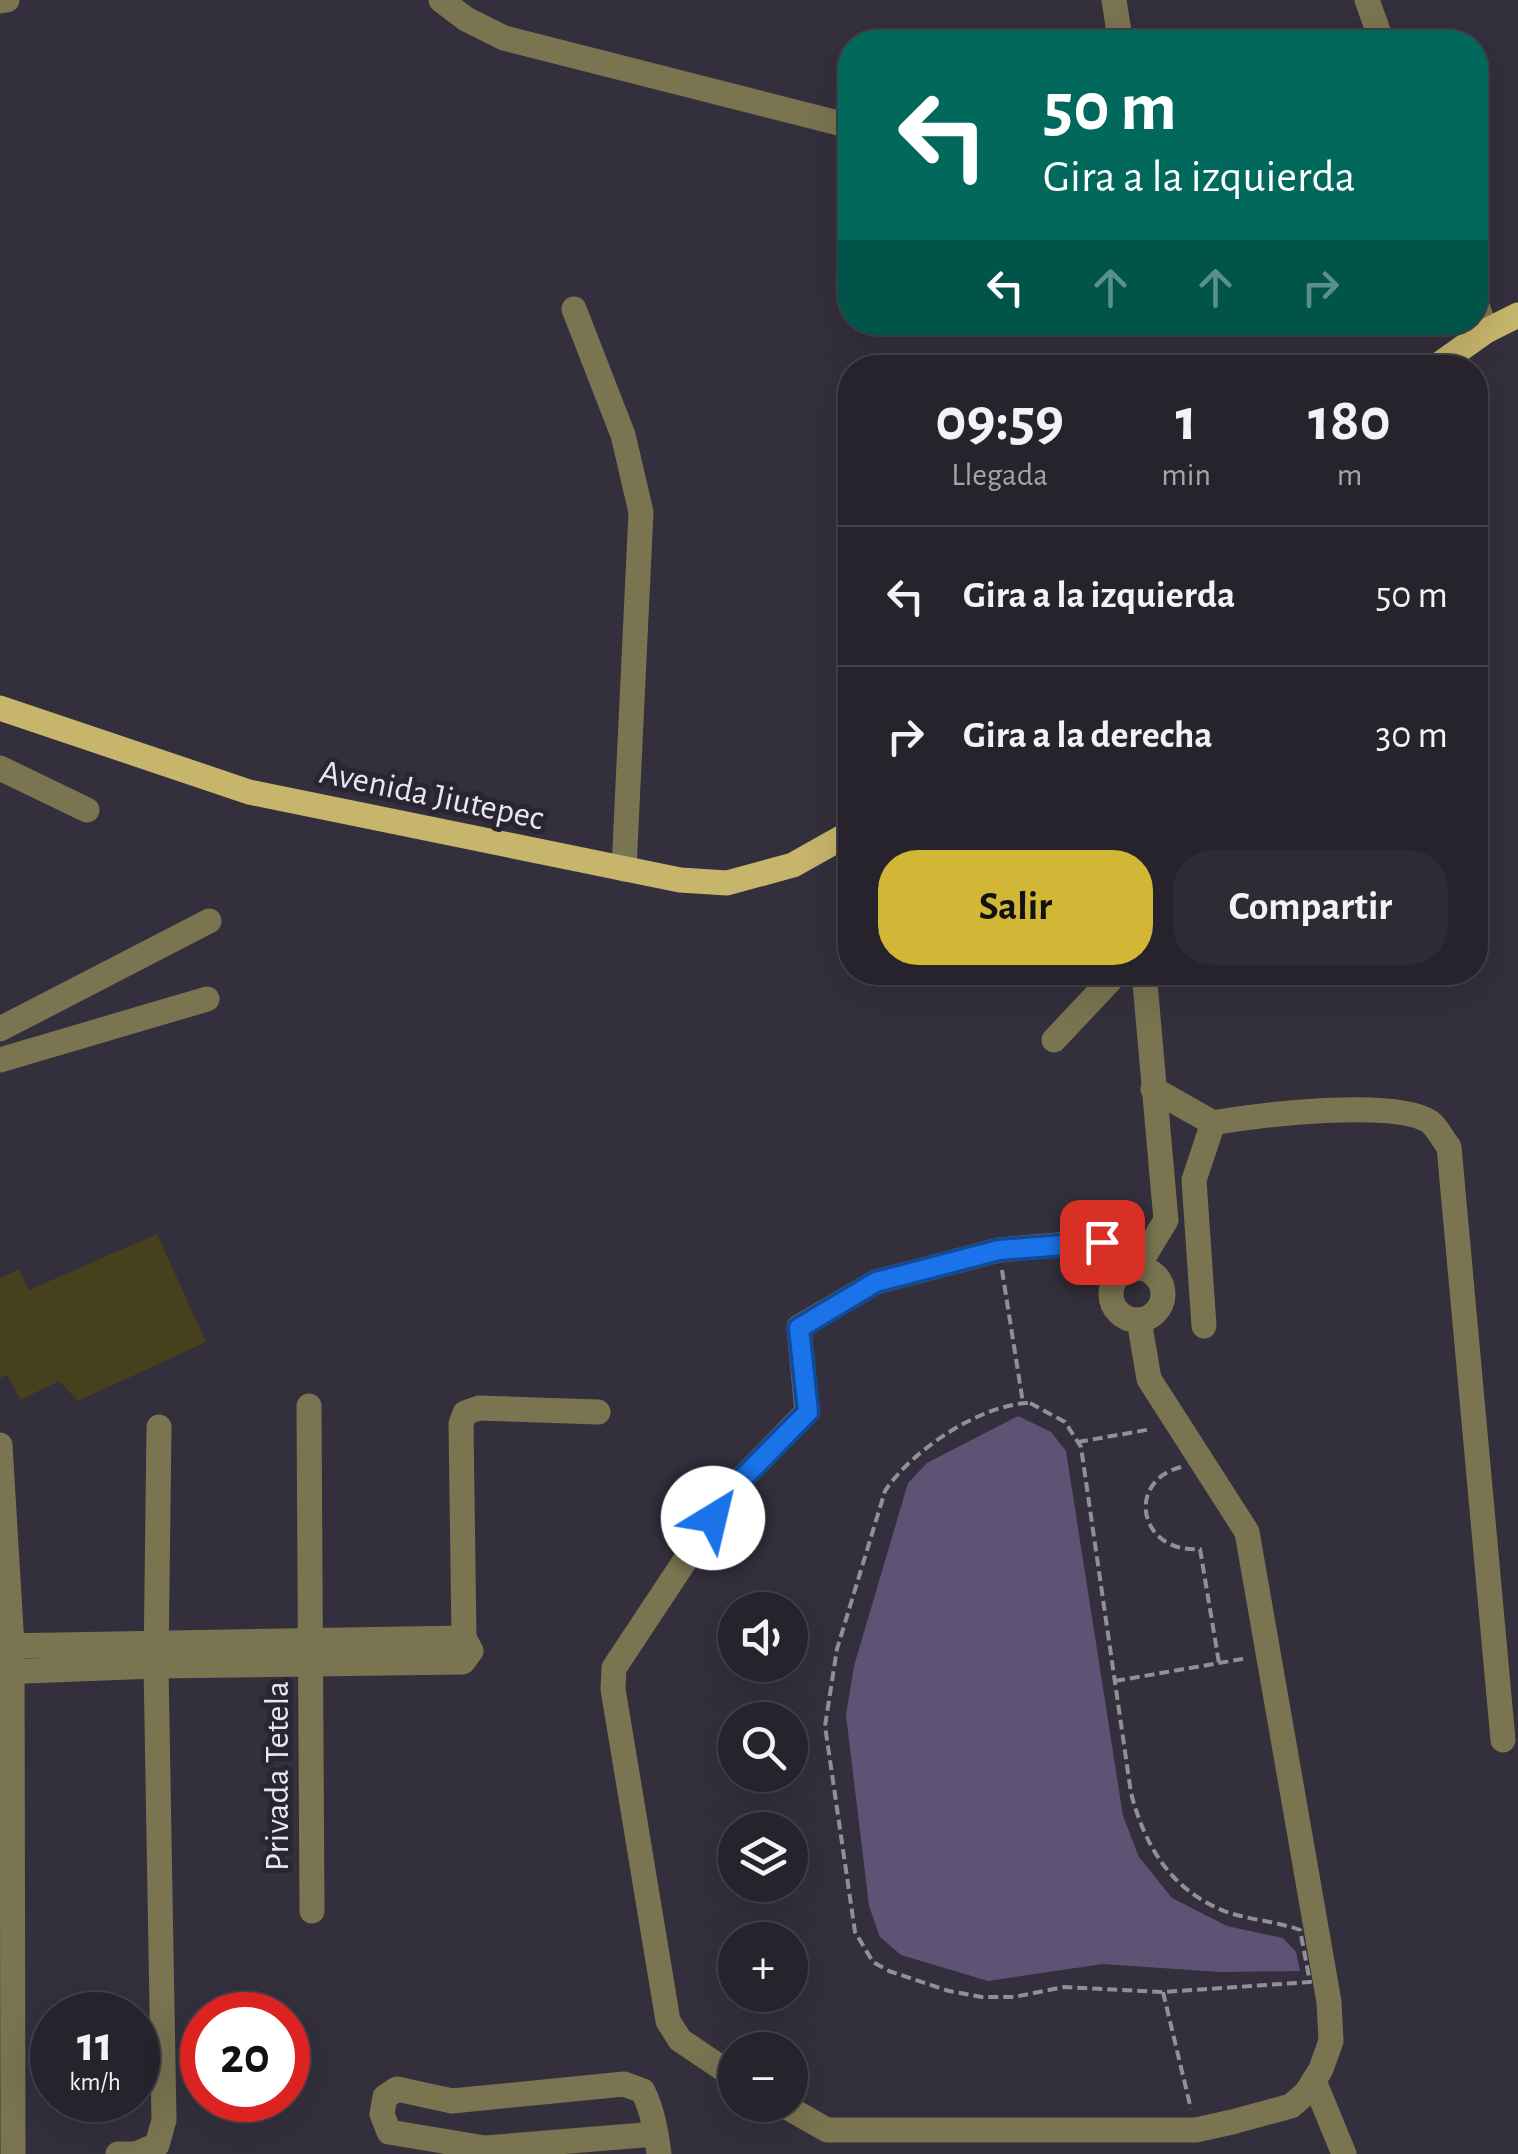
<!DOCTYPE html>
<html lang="es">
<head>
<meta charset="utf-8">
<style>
	body { margin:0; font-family:"Alegreya Sans",sans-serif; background:#2e2b35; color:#f1f3f6; height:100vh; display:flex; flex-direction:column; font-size:38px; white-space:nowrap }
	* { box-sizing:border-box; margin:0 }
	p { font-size:32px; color:#a4a4aa }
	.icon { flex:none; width:55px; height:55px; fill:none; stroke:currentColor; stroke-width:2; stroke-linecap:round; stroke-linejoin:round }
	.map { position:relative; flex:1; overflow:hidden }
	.side { position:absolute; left:838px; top:355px; width:650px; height:630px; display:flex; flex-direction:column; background:#26232d; border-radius:40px; box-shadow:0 10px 40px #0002,0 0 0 2px #424049 }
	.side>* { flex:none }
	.top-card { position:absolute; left:838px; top:30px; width:650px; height:305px; border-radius:40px; box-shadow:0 10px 40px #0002,0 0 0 2px #424049; background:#00695c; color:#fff; overflow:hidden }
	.fabs { position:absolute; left:718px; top:1592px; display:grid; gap:20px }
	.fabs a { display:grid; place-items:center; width:90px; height:90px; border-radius:50%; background:#26232d; box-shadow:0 10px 40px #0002,0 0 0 2px #424049; font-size:50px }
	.speed { position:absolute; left:30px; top:1992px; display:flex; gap:20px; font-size:50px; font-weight:700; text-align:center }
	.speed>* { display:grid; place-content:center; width:130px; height:130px; border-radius:50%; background:#26232d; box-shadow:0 10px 40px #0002,0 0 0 2px #424049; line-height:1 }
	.speed small { font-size:25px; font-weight:400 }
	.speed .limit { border:15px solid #d22; background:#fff; color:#111 }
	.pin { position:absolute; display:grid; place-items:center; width:85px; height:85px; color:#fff; margin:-42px; border-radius:20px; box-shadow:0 5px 15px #0006 }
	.me { position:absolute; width:110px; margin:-55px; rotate:36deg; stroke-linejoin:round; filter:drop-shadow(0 0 8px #0008) }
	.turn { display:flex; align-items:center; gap:35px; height:210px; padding:0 40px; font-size:45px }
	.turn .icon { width:130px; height:130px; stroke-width:2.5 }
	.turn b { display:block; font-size:70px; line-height:85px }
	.lanes { display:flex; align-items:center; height:95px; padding:0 40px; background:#0003; justify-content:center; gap:50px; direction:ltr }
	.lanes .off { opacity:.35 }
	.eta { display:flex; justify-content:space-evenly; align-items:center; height:170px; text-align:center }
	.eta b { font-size:60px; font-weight:700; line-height:70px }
	.action { display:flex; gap:20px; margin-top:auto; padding:20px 40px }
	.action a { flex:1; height:115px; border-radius:40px; background:#d2b736; color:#111; font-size:40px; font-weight:700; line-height:115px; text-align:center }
	.action a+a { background:#2e2b35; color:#f1f3f6 }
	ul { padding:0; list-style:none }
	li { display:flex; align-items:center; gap:30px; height:140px; padding:0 40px; border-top:2px solid #424049 }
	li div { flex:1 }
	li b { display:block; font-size:38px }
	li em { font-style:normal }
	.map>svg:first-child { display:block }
	.green { fill:#47401d }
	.water { fill:#5e5374 }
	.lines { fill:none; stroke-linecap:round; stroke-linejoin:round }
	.path { stroke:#928f99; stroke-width:4; stroke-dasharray:10 5; stroke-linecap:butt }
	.minor { stroke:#7b7451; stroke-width:25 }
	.major { stroke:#c6b56b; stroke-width:25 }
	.route-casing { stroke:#114b97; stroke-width:25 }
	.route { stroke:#1a73e8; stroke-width:18 }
	.labels { text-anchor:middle; stroke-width:10; stroke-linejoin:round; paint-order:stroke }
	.street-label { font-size:35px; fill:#e9e6ef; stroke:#292532 }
</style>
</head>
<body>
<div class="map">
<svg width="1518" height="2154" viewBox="0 0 1518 2154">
	<rect width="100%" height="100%" fill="#332f3c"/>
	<polygon class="green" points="157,1234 206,1342 78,1401 59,1381 20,1400 7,1375 0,1378 0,1278 19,1269 29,1290"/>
	<polygon class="water" points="1018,1416 1051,1432 1066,1451 1123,1816 1139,1857 1172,1898 1227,1926 1283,1938 1296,1952 1300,1971 1220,1972 1103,1964 988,1981 901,1955 880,1937 869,1906 846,1715 854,1666 908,1483 927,1463"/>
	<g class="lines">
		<g class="path">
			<polyline points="1002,1270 1023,1403"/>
			<path d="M1030,1403L1065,1422L1081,1447L1131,1793C1145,1846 1170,1889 1224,1911C1248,1920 1276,1921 1300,1930L1310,1982L1163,1992L1064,1987L1014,1997H982L949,1991L889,1971L873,1962L855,1932L825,1726L837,1649L885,1491C912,1450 981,1404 1030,1403Z"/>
			<polyline points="1078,1442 1152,1429"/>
			<path d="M1181,1467C1124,1482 1140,1554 1200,1549L1219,1663"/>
			<polyline points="1115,1681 1248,1658"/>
			<polyline points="1163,1992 1191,2109"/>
		</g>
		<g class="minor">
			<polyline points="441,0 466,19 504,38 850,126"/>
			<polyline points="1114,0 1119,32"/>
			<polyline points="1367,0 1382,42"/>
			<polyline points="0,1 7,0"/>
			<polyline points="1475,300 1486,331"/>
			<polyline points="574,309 623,435 641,512 624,869"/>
			<polyline points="0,768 87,810"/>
			<polyline points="0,1029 209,921"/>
			<polyline points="1054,1040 1118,972"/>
			<polyline points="0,1060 207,999"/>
			<path d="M1153,1089L1213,1123C1255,1115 1396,1098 1430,1122C1437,1127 1443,1140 1449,1147L1503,1740"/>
			<circle cx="1137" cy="1294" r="26"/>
			<polyline points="1137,1268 1166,1220 1144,972"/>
			<polyline points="1204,1326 1194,1180 1213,1123"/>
			<polyline points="309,1406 312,1911"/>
			<polyline points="0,1445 12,1646 13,2154"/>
			<polyline points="464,1638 461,1424 465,1413 479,1408 598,1412"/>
			<polyline points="0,1646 464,1638 471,1651 463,1662 156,1666 0,1672"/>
			<polyline points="735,2077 680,2040 668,2021 613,1689 614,1668 733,1488 807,1412 799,1327 876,1282 999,1250 1102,1241 1120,1274"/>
			<polyline points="1314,2081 1344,2154"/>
			<polyline points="783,2105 827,2130 1196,2130 1232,2122 1291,2106 1306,2093 1321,2069 1331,2041 1329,2002 1247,1532 1149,1379 1139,1320"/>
			<path d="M656,2134L485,2148L389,2132L382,2114L385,2097L397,2089L452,2101L624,2084L643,2091C653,2112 656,2132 659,2154"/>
			<polyline points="118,2154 136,2154 157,2145 164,2120 156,1666 159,1427"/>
		</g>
		<g class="major">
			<polyline points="1434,368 1486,331 1518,315"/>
			<polyline points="0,708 249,792 680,880 727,883 793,865 850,833"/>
		</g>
	</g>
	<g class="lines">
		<g class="route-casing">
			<polyline id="route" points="713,1518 733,1488 808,1412 799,1328 876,1282 999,1250 1102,1242"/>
		</g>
		<use href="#route" class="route"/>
	</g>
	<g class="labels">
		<g class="street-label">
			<text transform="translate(432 794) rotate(12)" y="12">Avenida Jiutepec</text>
			<text transform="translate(276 1776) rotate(-90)" y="12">Privada Tetela</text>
		</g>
	</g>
</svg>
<div class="fabs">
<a><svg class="icon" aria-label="sound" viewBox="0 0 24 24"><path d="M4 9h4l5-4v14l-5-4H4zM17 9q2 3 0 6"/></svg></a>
<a><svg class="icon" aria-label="search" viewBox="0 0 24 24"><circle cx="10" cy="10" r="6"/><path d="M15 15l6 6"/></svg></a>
<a><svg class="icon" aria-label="layers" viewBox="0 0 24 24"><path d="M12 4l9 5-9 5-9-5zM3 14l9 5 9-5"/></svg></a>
<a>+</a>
<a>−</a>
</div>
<div class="speed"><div>11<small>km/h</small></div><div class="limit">20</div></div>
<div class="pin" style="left:1102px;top:1242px;background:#d93025"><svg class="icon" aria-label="arrive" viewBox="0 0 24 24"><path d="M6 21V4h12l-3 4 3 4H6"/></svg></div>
<svg class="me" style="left:713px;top:1518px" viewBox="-20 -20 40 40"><circle r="19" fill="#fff"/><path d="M0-13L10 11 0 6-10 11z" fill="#1a73e8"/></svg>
<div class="top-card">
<div class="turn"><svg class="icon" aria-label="left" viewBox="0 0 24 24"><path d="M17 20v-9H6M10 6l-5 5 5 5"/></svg><div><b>50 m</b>Gira a la izquierda</div></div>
<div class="lanes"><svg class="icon" aria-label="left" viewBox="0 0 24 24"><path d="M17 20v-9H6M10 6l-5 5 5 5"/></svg><svg class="icon off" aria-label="ahead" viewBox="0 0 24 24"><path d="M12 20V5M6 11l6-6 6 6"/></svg><svg class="icon off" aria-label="ahead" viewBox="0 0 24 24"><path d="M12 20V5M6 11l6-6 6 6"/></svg><svg class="icon off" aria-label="right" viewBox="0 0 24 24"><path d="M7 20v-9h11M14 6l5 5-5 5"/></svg></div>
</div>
<section class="side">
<div class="eta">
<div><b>09:59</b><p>Llegada</p></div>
<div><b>1</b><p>min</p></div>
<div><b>180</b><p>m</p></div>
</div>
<ul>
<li><svg class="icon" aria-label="left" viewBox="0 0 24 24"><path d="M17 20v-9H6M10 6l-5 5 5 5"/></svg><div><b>Gira a la izquierda</b></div><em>50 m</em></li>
<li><svg class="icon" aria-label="right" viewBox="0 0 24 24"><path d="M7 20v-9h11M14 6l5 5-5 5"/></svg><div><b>Gira a la derecha</b></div><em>30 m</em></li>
</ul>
<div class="action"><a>Salir</a><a>Compartir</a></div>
</section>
</div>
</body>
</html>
